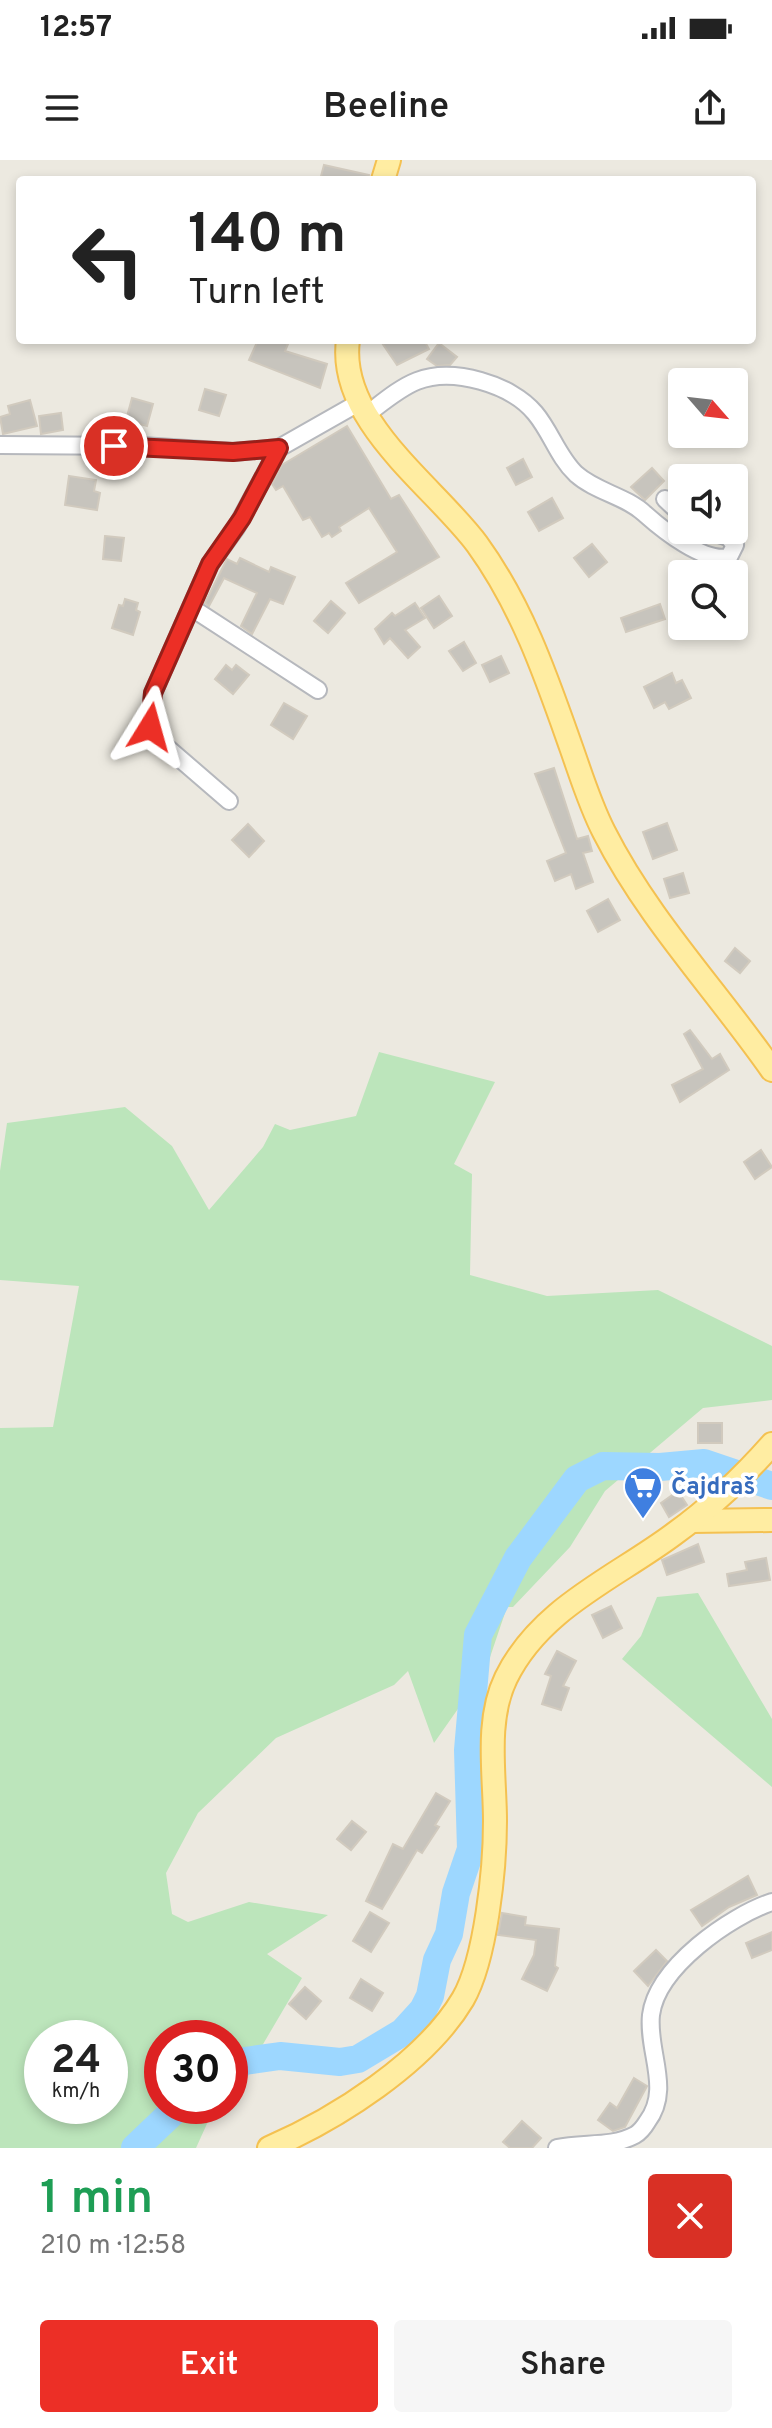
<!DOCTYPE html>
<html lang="en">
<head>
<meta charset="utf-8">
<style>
	body { margin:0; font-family:Overpass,sans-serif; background:#f6f6f6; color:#222; height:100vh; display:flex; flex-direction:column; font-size:30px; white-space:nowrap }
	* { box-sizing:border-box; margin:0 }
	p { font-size:26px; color:#767676 }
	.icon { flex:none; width:44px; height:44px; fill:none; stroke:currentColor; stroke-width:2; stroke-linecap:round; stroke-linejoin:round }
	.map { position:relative; height:1988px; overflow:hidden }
	.details { display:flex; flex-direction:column; background:#fff; flex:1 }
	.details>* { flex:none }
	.guide { position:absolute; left:16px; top:16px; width:740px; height:168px; border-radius:8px; box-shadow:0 4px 12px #0003; background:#fff; color:#222; overflow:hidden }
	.needle { width:52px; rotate:118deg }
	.tools { position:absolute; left:668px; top:208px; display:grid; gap:16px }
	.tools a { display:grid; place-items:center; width:80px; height:80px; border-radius:8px; background:#fff; box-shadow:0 4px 12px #0003; font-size:40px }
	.speed { position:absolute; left:24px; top:1860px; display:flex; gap:16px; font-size:40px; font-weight:700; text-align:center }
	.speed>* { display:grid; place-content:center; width:104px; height:104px; border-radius:50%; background:#fff; box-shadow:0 4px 12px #0003; line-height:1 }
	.speed small { font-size:20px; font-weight:400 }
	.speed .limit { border:12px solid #d22; background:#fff; color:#111 }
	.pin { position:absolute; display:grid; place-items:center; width:68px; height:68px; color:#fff; margin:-34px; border:4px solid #fff; border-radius:50%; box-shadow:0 2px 8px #0007 }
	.me { position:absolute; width:88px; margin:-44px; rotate:8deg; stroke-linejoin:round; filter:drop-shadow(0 0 6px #0008) }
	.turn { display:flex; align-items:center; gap:28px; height:168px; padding:0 40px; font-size:36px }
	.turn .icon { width:104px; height:104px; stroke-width:2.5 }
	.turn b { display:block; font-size:56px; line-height:68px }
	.round { display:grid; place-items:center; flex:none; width:84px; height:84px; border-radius:8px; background:#f6f6f6 }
	.overview { display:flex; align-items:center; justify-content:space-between; height:136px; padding:0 40px }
	h1 { font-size:48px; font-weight:600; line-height:60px; color:#1e9e55 }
	.button { display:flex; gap:16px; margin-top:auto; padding:16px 40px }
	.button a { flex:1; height:92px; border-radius:8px; background:#ec2f26; color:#fff; font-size:32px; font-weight:600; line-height:92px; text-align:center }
	.button a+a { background:#f6f6f6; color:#222 }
	.status { display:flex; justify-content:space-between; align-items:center; height:56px; padding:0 40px; background:#fff; direction:ltr }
	.status svg { height:22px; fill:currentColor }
	header { display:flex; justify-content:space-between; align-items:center; height:104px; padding:0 40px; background:#fff; font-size:36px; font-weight:600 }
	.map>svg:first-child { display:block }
	.green { fill:#bce5bb; fill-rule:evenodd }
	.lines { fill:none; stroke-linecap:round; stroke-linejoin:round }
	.river { stroke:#9dd7ff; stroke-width:28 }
	.building { fill:#c7c4bd; stroke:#d1cabe; stroke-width:2 }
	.minor-casing { stroke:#b6b8bd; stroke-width:20 }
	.major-casing { stroke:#f4c151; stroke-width:26 }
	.minor { stroke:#fff; stroke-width:16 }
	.major { stroke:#ffeda2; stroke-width:22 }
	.route-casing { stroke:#991f19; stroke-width:20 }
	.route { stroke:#ec2f26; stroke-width:14 }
	.labels { text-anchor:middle; stroke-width:7; stroke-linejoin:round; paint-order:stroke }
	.shop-label { font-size:24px; font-weight:bold; fill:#366cbe; stroke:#fff; text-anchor:start }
</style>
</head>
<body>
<div class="status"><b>12:57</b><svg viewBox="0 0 49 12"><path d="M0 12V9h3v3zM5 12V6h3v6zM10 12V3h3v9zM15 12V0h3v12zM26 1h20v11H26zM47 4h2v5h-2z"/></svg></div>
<header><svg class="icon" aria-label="menu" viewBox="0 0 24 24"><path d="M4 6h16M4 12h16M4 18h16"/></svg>Beeline<svg class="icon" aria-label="share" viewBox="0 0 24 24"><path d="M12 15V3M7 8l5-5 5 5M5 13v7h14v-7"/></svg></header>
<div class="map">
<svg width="772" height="1988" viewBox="0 0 772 1988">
	<rect width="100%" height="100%" fill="#ece9e0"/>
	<g class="green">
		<path d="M379,892L495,922L454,1004L472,1014L470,1115L547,1136L658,1130L772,1186V1240L703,1248L605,1331L570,1387L513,1447H507L486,1509L434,1583L408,1511L394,1525L276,1578L198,1653L166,1713L172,1754L188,1762L249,1742L328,1755L267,1794L302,1818L236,1930L230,1935V1878H162V1946H215L196,1988H0V1268L53,1267L79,1126L0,1120V1011L7,963L125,947L172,986L209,1050L263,987L275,964L290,970L356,956ZM42,1878H110V1946H42Z"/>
		<polygon points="698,1433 772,1559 772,1627 622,1499 641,1476 657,1437"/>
	</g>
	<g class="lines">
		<g class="river">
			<polyline points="230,1910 245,1901 280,1896 340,1902 358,1899 403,1872 423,1850 430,1836 437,1800 449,1774 456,1733 471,1689 468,1590 478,1475 518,1398 577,1319 603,1306 660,1307 704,1303 772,1326"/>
			<polyline points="135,1988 179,1946"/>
		</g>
	</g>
	<g class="building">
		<polygon points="324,5 369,15 368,20 320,20"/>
		<polygon points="258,180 278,180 288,184 285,191 327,204 320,228 249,200"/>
		<polygon points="380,180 424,180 429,189 397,205"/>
		<polygon points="439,183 457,197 450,205 437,206 427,199"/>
		<polygon points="205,229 226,235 219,256 199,250"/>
		<polygon points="132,238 153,244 147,266 126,260"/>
		<polygon points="30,240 37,266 3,274 0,257 10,254 8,246"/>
		<polygon points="61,253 63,270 41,274 39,256"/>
		<polygon points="347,266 391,339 399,335 439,397 359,443 346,423 397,392 369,348 339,367 341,371 332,377 329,373 322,377 310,357 303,360 283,326 276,330 272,324 282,305"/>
		<polygon points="523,299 532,317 516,325 507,308"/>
		<polygon points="652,308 664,321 645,340 631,327"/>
		<polygon points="69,316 96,320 94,331 100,333 97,350 65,345"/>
		<polygon points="552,338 563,358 539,371 528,352"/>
		<polygon points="105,376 124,378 121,401 103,399"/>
		<polygon points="592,384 607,402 589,417 574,398"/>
		<polygon points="240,398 269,412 271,407 295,417 283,444 270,439 252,474 241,466 257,433 224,418 209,446 205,443 227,399 237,404"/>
		<polygon points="439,436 452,456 434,468 421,448"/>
		<polygon points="125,439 138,443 136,450 140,452 133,475 112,468 119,445 123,446"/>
		<polygon points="331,441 345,453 328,473 314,461"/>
		<polygon points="415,443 425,458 405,470 420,487 408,498 390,478 384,484 375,469 392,453 395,456"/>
		<polygon points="660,444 665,459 626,472 621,458"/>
		<polygon points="464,482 476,503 463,511 449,491"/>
		<polygon points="501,496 509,513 490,522 482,505"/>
		<polygon points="226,505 232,510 236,505 249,515 233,534 215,519"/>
		<polygon points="672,513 676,523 682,520 691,538 669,549 665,542 654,548 644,527"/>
		<polygon points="284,543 307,556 293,579 271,565"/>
		<polygon points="554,608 577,679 588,676 592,691 583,693 593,722 576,729 571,714 555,721 547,701 566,693 535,614"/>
		<polygon points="667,663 677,690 653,699 643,672"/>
		<polygon points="248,664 264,681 249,697 232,680"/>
		<polygon points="683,713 689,733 670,738 664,719"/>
		<polygon points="608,739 620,760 598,772 587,751"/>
		<polygon points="735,788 750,801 740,813 725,801"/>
		<polygon points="690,870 712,899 720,894 729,910 680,942 672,925 703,909 684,874"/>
		<polygon points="761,990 772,1007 755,1019 744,1002"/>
		<rect x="698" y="1263" width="24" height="20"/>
		<polygon points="678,1331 687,1345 669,1357 661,1343"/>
		<polygon points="698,1384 704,1402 667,1415 662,1400"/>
		<polygon points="766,1398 770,1420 729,1426 727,1414 747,1410 745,1402"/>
		<polygon points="611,1446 622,1468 603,1478 592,1455"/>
		<polygon points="557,1491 576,1501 563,1526 569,1528 561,1550 542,1544 551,1516 545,1514"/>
		<polygon points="436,1633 450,1641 435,1665 439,1667 422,1693 417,1690 382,1749 366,1741 393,1684 403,1689"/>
		<polygon points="352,1661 366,1672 351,1690 337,1679"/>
		<polygon points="748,1716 757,1735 729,1747 702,1766 691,1750"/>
		<polygon points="370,1752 389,1763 371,1792 353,1781"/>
		<polygon points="502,1753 526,1757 525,1765 559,1769 555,1806 558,1808 547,1831 522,1819 534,1795 536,1780 498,1775"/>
		<polygon points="772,1772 772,1790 752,1798 746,1783"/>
		<polygon points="656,1790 667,1801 648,1826 634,1811"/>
		<polygon points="361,1819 383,1833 372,1851 350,1838"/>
		<polygon points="305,1827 321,1841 306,1859 289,1844"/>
		<polygon points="634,1918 647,1926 625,1967 613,1971 598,1960 610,1943 617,1948"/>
		<polygon points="522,1961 541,1978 532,1988 510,1988 503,1982"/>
	</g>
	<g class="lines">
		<g class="minor-casing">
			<g id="minor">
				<path d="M366,255C382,243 399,228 417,221C453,207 511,224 535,253C551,272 558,297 576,314C596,332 626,336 645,354C663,370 704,403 729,397L735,385L728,377L706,370"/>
				<polyline points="0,285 142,286 233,292 279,288"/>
				<polyline points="665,339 682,355"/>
				<polyline points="192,448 318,530"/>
				<polyline points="229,641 163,584 150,567 153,533 210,404 236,368 279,288 360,242"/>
				<path d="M557,1988C583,1982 611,1988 635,1975C640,1972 644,1967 647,1962C672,1929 647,1892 651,1855C657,1807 730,1756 772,1742"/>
			</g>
		</g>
		<g class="major-casing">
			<g id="major">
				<polyline points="383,20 389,0"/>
				<path d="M348,180C337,261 434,326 477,384C522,446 546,516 571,587C581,615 590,645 604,672C648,759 717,831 772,910"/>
				<polyline points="692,1361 772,1360"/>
				<path d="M269,1988C336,1959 425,1903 463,1839C486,1799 495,1708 495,1661C495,1615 485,1561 506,1518C540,1448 615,1418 674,1374C710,1348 742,1318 772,1284"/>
			</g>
		</g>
		<use href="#minor" class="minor"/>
		<use href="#major" class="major"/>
	</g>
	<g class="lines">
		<g class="route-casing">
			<polyline id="route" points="114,286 233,292 279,288 242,358 210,404 153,533 150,567"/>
		</g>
		<use href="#route" class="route"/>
	</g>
	<defs>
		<g id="supermarket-pin" transform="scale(2)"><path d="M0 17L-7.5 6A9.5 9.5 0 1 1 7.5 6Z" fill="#3f7fe0" stroke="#fff"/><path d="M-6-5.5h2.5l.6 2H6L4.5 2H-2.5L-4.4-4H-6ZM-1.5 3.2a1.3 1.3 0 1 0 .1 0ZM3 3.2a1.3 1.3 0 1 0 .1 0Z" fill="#fff"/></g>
	</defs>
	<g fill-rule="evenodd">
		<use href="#supermarket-pin" x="643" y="1326"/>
	</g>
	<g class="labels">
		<g class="shop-label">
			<text x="671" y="1334">Čajdraš</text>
		</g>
	</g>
</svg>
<div class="tools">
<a><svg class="needle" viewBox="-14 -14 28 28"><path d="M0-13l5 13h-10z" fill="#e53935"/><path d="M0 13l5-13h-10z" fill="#767676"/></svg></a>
<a><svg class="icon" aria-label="sound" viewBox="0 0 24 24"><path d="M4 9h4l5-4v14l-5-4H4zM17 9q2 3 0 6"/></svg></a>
<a><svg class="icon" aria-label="search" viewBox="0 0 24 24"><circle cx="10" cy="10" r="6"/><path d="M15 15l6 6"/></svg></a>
</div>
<div class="speed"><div>24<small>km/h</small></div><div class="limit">30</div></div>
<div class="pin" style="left:114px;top:286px;background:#d93025"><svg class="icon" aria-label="arrive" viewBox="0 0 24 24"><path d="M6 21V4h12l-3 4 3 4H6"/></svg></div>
<svg class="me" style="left:150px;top:567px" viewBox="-20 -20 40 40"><path d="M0-17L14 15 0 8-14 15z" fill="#ec2f26" stroke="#fff" stroke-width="4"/></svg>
<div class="guide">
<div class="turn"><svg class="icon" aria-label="left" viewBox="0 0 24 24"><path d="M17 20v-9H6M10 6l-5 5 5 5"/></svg><div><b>140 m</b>Turn left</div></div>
</div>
</div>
<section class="details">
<div class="overview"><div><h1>1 min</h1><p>210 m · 12:58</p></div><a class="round" style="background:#d93025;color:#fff"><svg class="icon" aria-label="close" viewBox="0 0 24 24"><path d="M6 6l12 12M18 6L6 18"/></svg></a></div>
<div class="button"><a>Exit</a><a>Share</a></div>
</section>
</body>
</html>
